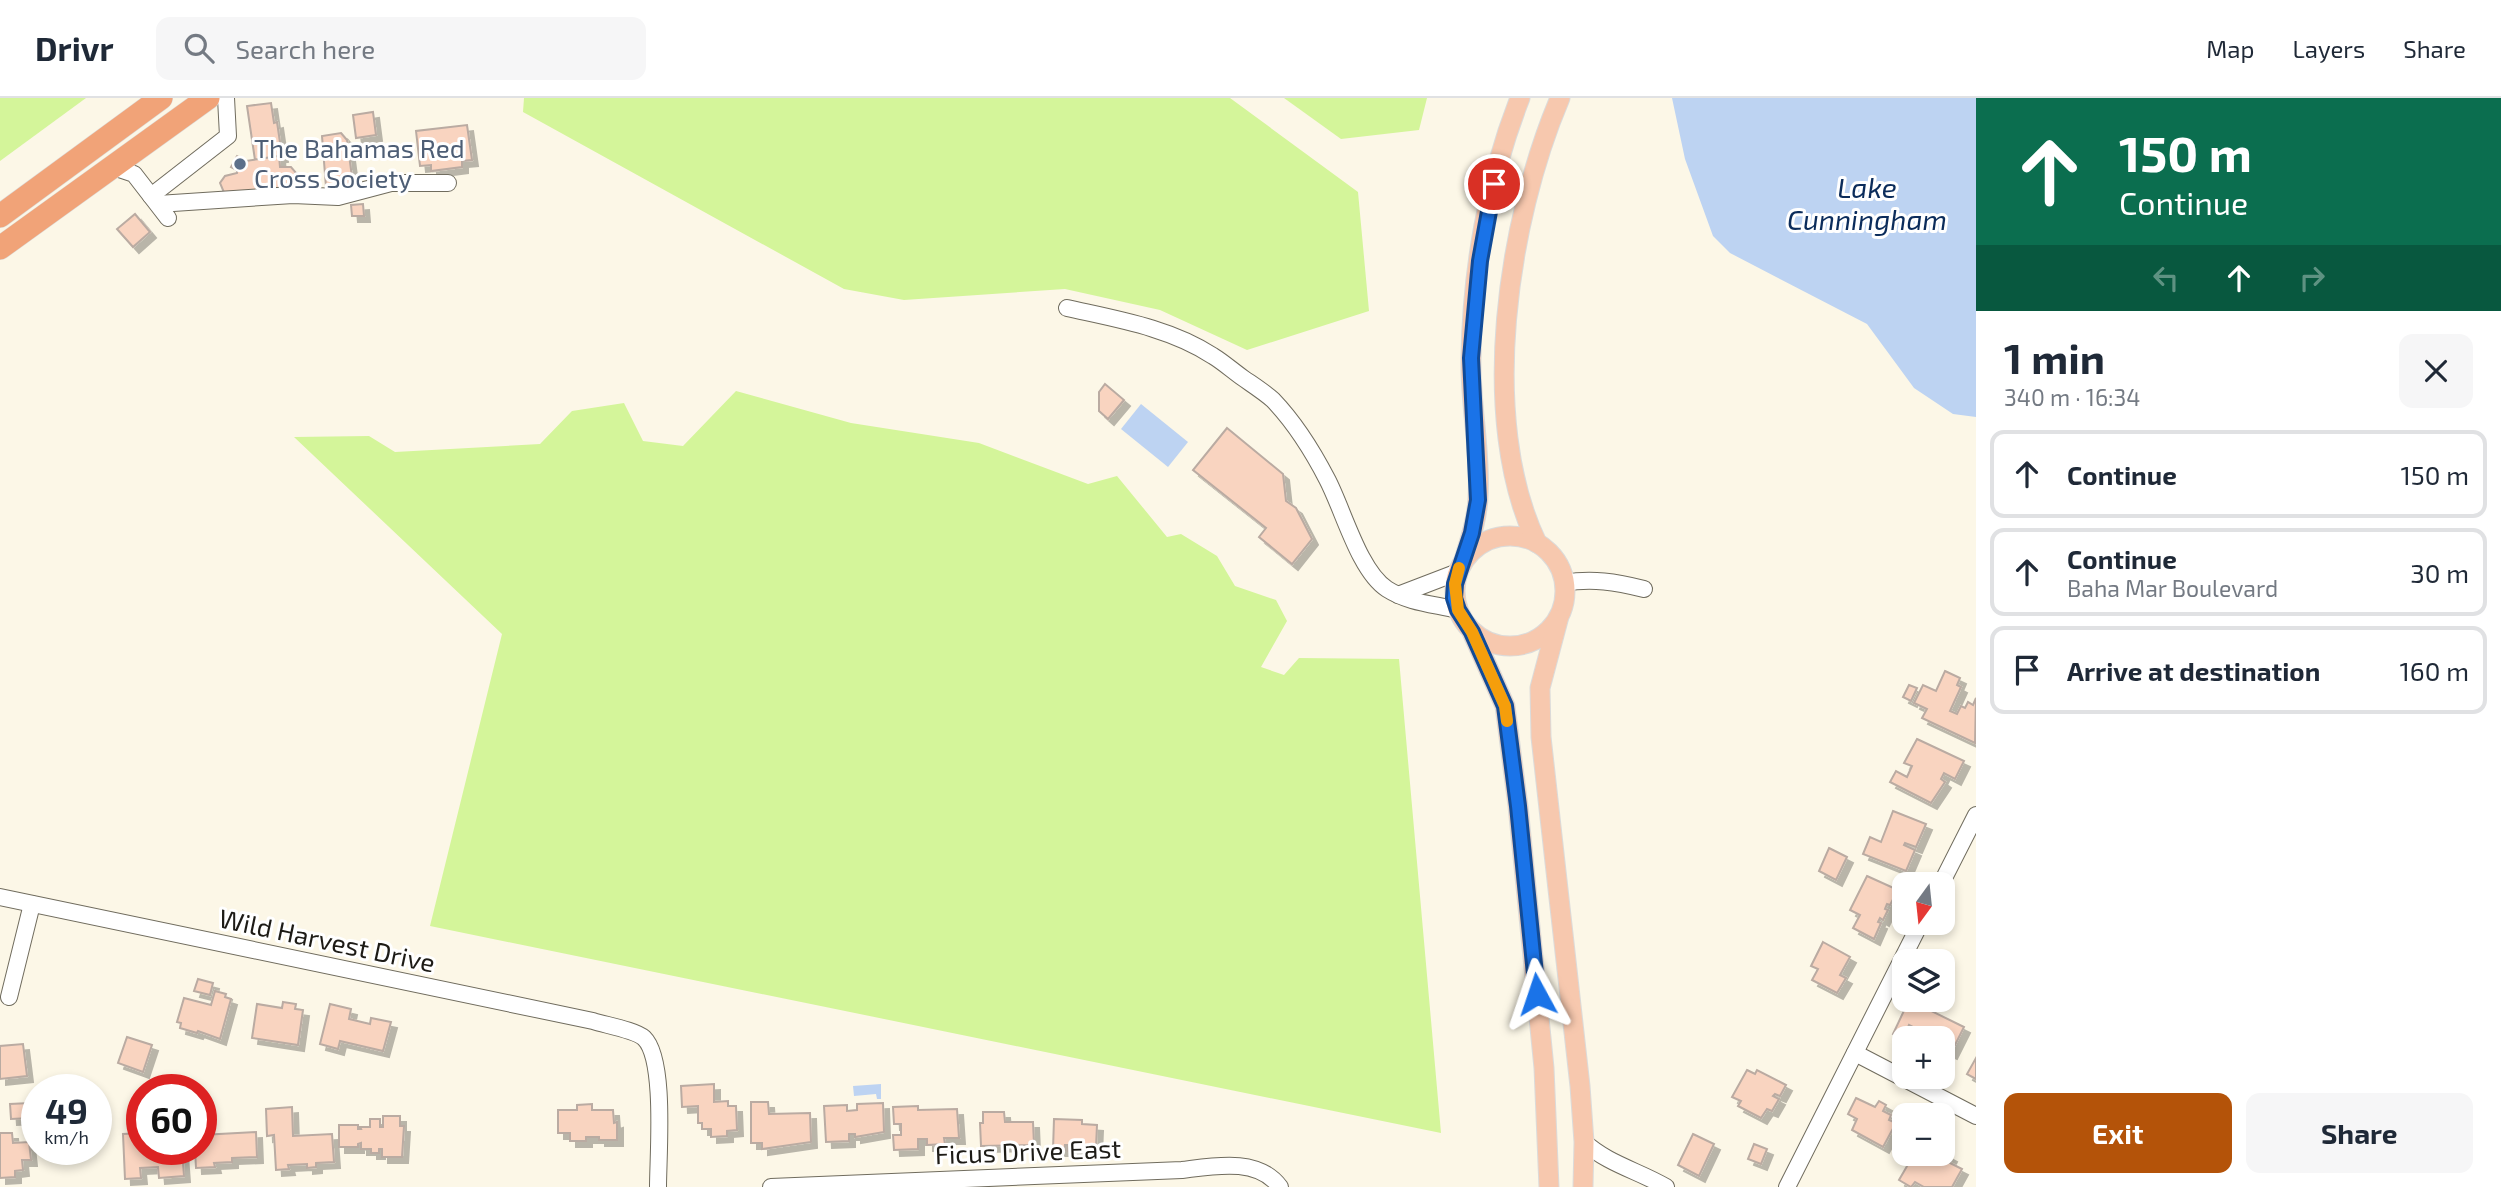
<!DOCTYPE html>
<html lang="en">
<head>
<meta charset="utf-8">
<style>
	body { margin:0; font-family:"Exo 2",sans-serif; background:#f6f6f7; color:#1f2937; height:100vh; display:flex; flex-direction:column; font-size:26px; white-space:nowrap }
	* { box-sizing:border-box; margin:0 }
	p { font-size:23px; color:#747a83 }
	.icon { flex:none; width:38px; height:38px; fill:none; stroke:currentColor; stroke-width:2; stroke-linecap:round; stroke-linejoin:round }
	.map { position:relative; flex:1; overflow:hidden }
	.side { display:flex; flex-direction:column; background:#fff; width:525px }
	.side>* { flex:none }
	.banner { background:#0b6e4f; color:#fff; overflow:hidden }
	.needle { width:46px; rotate:195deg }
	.tools { position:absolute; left:1892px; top:774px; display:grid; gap:14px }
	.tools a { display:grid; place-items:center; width:63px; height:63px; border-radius:14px; background:#fff; box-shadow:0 4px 10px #0003; font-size:35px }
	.speed { position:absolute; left:21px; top:976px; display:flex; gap:14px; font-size:35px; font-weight:700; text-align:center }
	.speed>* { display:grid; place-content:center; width:91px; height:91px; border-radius:50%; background:#fff; box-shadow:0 4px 10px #0003; line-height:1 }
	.speed small { font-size:18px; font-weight:400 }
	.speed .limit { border:10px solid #d22; background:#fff; color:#111 }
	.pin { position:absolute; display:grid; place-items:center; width:60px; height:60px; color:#fff; margin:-30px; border:4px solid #fff; border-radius:50%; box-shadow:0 2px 7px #0007 }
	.me { position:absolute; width:77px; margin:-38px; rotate:355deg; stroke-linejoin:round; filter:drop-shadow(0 0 5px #0008) }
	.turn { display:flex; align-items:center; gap:24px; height:147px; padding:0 28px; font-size:32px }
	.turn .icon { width:91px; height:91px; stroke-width:2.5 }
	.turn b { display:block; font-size:49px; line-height:60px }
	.lanes { display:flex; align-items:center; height:66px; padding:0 28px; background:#0003; justify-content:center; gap:35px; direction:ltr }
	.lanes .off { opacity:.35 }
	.round { display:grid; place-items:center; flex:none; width:74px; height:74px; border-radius:14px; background:#f6f6f7 }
	.overview { display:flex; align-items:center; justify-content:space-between; height:119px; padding:0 28px }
	h1 { font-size:42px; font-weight:700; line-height:52px }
	.button { display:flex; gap:14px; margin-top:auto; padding:14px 28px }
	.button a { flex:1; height:80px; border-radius:14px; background:#b45309; color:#fff; font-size:28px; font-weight:700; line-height:80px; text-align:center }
	.button a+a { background:#f6f6f7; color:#1f2937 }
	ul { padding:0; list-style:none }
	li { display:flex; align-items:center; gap:21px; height:88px; margin:0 14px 10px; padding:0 14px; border:4px solid #e0e1e3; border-radius:14px }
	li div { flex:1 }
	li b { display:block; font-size:26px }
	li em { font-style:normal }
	header { display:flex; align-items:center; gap:42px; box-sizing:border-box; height:98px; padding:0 35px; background:#fff; border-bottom:2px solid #e0e1e3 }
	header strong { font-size:33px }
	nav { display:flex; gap:38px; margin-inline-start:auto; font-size:24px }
	.search { width:490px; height:63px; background:#f6f6f7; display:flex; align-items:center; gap:18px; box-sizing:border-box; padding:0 24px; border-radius:14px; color:#747a83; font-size:26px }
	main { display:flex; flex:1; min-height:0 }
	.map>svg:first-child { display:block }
	.green { fill:#d4f59a }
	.water { fill:#bdd3f2 }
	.building { fill:#f9d4c0; stroke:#baaba2; stroke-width:2; filter:url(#shadow) }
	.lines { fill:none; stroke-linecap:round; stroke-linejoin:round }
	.minor-casing { stroke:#706c5e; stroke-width:18 }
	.major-casing { stroke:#dbdbda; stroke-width:21 }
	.highway-casing { stroke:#dbdbda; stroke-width:24 }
	.minor { stroke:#fff; stroke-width:16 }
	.major { stroke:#f7c8ae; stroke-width:19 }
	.highway { stroke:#f1a378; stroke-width:23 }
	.route-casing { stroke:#114b97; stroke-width:18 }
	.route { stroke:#1a73e8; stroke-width:12 }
	.slow { stroke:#f59e0b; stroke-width:12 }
	.service-dot { fill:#5c6f8a; stroke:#fff; stroke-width:2.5 }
	.labels { text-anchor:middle; stroke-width:6; stroke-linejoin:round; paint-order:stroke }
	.service-label { font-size:26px; fill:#4e5e75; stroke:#fff; text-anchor:start }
	.street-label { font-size:26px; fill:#1d1b16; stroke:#fff }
	.water-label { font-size:28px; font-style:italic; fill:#0b2c5b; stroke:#fff }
</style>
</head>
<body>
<header>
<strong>Drivr</strong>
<div class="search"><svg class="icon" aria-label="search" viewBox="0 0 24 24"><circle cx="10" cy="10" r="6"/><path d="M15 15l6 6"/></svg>Search here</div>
<nav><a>Map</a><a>Layers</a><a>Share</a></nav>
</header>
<main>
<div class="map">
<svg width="1976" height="1089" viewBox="0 0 1976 1089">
	<defs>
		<filter id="shadow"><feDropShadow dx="6" dy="6" stdDeviation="0" flood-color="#0004"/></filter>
	</defs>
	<rect width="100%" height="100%" fill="#fcf7e7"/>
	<g class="green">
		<polygon points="0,0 86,0 0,63"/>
		<polygon points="524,0 1230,0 1358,94 1369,213 1247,252 1160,212 1065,191 904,202 844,191 523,14"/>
		<polygon points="1284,0 1427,0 1419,32 1341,41"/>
		<polygon points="736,293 851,325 979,345 1088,386 1117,378 1167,439 1181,436 1217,458 1235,488 1276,502 1287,523 1261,569 1284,577 1299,560 1399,561 1441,1035 430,828 502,536 294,339 369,338 395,354 540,346 572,313 624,305 643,343 683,348"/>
	</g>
	<g class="water">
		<polygon points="1672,0 1976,0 1976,319 1953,316 1914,290 1867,226 1730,155 1713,138 1685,61"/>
		<polygon points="1141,306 1188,344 1168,369 1121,331"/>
		<polygon points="881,986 881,1001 877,1001 876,996 854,998 853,988"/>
	</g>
	<g class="building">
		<polygon points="271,5 274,25 277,24 282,58 255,62 247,8"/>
		<polygon points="373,14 376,37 356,40 353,17"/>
		<polygon points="467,27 472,62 462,63 462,69 431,73 431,67 420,68 416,33"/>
		<polygon points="341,35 347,42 352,79 349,79 350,86 326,89 322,38"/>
		<polygon points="237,58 246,63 279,58 280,69 291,69 297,76 297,81 291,89 286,90 225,97 220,85 225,78 237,75 237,72 231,69"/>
		<polygon points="363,106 364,118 352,118 351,107"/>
		<polygon points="135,116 150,134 133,149 117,131"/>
		<polygon points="1105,286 1124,302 1108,321 1099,313 1099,294"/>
		<polygon points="1227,330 1283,376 1286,403 1296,410 1312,441 1292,466 1259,439 1266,430 1193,372"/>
		<polygon points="1945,573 1960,580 1957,587 1961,589 1950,613 1957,616 1961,608 1965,610 1968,604 1973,607 1976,600 1975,645 1922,620 1927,611 1914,605 1923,587 1936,593"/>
		<polygon points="1909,587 1917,590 1911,603 1903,599"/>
		<polygon points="1917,641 1964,663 1955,681 1944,675 1941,681 1945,684 1931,705 1890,684 1896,673 1907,679 1912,668 1904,665"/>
		<polygon points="1893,713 1926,726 1916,749 1905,745 1904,747 1915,752 1906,773 1863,756 1870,739 1881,744"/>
		<polygon points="1829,750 1847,759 1836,782 1819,773"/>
		<polygon points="1867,778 1898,792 1890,807 1887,806 1885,811 1888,812 1883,822 1880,820 1878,824 1881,825 1874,841 1853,830 1860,817 1850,812"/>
		<polygon points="1823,844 1850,859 1840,877 1846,880 1837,895 1812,882 1818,871 1811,868"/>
		<polygon points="198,881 213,885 210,897 194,893"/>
		<polygon points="215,893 226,896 225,899 231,901 220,941 198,933 197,935 180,930 181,925 177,924 184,900 211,907"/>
		<polygon points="1909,902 1964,929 1951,955 1945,952 1942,957 1942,940 1924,940 1926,936 1909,927 1903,941 1893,936"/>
		<polygon points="283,904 296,906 295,911 303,912 298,947 252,940 257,906 282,910"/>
		<polygon points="330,906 351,911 349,921 370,926 371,920 391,924 383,953 340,943 338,951 320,946"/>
		<polygon points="127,939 152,947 143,974 118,965"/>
		<polygon points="23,946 27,978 0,981 0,948"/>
		<polygon points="1976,960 1976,981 1967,976"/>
		<polygon points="1747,972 1755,976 1757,972 1786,987 1780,998 1775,996 1773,998 1779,1001 1772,1013 1767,1011 1761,1020 1738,1008 1741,1003 1732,999"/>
		<polygon points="714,986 714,1004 728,1003 728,1008 736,1008 737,1032 727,1033 727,1038 711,1039 711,1031 702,1031 702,1025 698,1025 698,1008 682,1009 681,988"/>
		<polygon points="1856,1000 1875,1009 1879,1003 1886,1007 1883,1013 1891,1017 1889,1022 1896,1025 1883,1049 1852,1032 1857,1021 1848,1016"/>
		<polygon points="751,1004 768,1004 769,1016 810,1015 811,1044 762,1051 762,1045 751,1045"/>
		<polygon points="30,1005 31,1020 11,1021 10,1006"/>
		<polygon points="883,1005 884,1034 855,1039 855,1036 849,1036 849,1043 826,1044 824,1008 847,1007 847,1013 857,1012 857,1006"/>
		<polygon points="592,1006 592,1012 613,1012 614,1025 617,1024 617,1042 599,1042 599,1039 586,1039 586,1043 570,1043 570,1035 558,1035 558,1012 577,1012 577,1007"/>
		<polygon points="918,1008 918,1012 957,1011 959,1040 944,1040 945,1046 927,1047 927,1041 918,1041 918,1051 894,1052 893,1037 901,1037 901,1026 894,1026 893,1009"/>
		<polygon points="292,1009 293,1038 332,1036 334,1064 316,1065 316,1069 307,1070 307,1066 288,1067 289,1071 276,1072 274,1037 267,1038 266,1011"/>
		<polygon points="983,1014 1004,1014 1005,1024 1033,1024 1034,1047 981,1048 980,1025 983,1025"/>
		<polygon points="383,1018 400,1018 400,1028 404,1028 402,1059 382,1059 382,1051 379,1051 379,1055 371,1055 371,1051 361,1051 361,1045 358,1046 358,1049 339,1049 339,1027 358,1027 358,1031 361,1031 360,1029 370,1029 370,1021 380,1021 380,1029 383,1029"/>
		<polygon points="1054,1021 1082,1022 1082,1026 1097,1027 1096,1049 1079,1048 1079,1053 1068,1053 1068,1047 1065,1047 1065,1052 1053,1052"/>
		<polygon points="256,1034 257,1059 232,1060 232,1064 214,1065 215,1069 196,1070 195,1052 201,1052 201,1037"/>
		<polygon points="0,1035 12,1035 13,1045 29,1044 31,1062 22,1062 23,1072 15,1073 15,1079 0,1080"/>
		<polygon points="142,1035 142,1052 182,1052 184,1078 159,1080 158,1069 140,1070 141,1080 125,1081 123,1036"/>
		<polygon points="1693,1036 1714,1046 1699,1078 1678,1067"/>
		<polygon points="1754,1046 1767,1051 1761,1066 1748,1061"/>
		<polygon points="1942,1053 1951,1058 1948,1064 1962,1071 1952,1089 1924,1089 1915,1084 1911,1089 1899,1082 1910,1063 1914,1065 1919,1055 1936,1057"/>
	</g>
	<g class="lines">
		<g class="minor-casing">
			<g id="minor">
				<polyline points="113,69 134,76 168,120"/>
				<polyline points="151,98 228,38 226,0"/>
				<polyline points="158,106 293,97 338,99 391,85 448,85"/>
				<path d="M1067,210C1116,221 1171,230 1213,258C1223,264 1233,273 1243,280C1253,287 1264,294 1273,302C1295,325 1312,352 1327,381C1343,411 1359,473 1387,491C1409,505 1433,506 1458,512"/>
				<path d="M1564,485C1592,480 1616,484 1644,491"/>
				<polyline points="1398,497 1458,474"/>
				<polyline points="1941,786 1976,717"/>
				<path d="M0,799L593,923C605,927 635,932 644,940C666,961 658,1057 658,1089"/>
				<polyline points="9,899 32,806"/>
				<polyline points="1855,955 1976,1018"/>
				<path d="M1584,1044C1608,1066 1639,1073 1666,1089"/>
				<path d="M771,1089L1182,1072C1214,1068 1258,1059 1280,1089"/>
				<polyline points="1787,1089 1921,824"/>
			</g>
		</g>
		<g class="major-casing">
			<g id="major">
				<circle cx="1510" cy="493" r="55"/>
				<path d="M1537,445C1477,321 1508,122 1560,0"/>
				<path d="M1464,462C1470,442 1477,421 1478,400C1481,354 1470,307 1471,261C1472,174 1488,81 1520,0"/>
				<polyline points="1558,522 1540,590 1541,639 1580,988 1584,1044 1583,1089"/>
				<polyline points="1472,534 1505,608 1518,708 1544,970 1549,1089"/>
			</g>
		</g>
		<g class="highway-casing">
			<g id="highway">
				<polyline points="0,118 161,0"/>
				<polyline points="0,150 208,0"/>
			</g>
		</g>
		<use href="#minor" class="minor"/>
		<use href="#major" class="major"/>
		<use href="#highway" class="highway"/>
	</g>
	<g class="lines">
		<g class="route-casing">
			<polyline id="route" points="1494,86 1480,163 1471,260 1478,402 1472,435 1455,486 1454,500 1458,512 1472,534 1505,608 1518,708 1537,896"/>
		</g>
		<use href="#route" class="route"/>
		<polyline class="slow" points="1459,470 1455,486 1458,512 1472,534 1505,608 1507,623"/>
	</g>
	<circle class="service-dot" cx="240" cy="66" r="7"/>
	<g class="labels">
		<g class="service-label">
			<text x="254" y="60">The Bahamas Red<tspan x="254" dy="30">Cross Society</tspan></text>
		</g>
		<g class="street-label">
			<text transform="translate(327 843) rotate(12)" y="9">Wild Harvest Drive</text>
			<text transform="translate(1028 1054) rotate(-2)" y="9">Ficus Drive East</text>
		</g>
		<g class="water-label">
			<text x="1867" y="100">Lake<tspan x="1867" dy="32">Cunningham</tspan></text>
		</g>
	</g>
</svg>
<div class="tools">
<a><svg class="needle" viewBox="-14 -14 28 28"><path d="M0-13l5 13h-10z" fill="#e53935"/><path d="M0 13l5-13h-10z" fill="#747a83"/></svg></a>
<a><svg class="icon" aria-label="layers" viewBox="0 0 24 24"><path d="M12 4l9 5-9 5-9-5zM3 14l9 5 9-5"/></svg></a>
<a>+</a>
<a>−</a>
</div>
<div class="speed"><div>49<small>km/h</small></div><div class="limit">60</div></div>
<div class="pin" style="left:1494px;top:86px;background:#d93025"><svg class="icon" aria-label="arrive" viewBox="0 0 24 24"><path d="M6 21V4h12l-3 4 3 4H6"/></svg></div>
<svg class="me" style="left:1537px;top:896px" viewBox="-20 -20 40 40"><path d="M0-17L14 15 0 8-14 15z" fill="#1a73e8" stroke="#fff" stroke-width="4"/></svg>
</div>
<section class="side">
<div class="banner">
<div class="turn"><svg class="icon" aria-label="ahead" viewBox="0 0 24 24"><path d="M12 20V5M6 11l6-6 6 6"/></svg><div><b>150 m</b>Continue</div></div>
<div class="lanes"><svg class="icon off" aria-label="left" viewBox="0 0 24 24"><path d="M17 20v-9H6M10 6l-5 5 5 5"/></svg><svg class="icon" aria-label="ahead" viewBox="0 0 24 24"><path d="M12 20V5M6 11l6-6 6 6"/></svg><svg class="icon off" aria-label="right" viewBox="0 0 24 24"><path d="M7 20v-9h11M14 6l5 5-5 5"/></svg></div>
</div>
<div class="overview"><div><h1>1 min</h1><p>340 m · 16:34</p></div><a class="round"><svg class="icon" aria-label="close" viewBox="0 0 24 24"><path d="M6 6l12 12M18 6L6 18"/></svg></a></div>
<ul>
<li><svg class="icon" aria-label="ahead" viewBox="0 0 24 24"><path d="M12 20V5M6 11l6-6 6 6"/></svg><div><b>Continue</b></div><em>150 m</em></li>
<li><svg class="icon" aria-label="ahead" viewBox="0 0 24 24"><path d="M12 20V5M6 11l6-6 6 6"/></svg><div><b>Continue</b><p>Baha Mar Boulevard</p></div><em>30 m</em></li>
<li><svg class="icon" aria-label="arrive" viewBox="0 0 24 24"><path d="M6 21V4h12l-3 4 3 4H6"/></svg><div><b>Arrive at destination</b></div><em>160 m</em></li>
</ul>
<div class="button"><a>Exit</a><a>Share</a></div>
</section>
</main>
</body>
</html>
